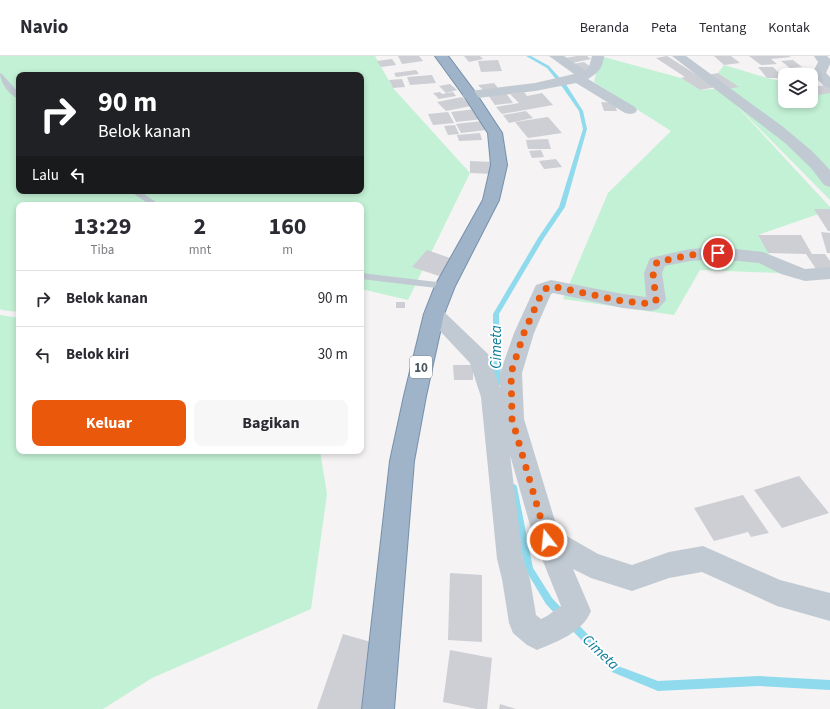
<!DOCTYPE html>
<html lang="id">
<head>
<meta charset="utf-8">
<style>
	body { margin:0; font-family:"Source Sans 3",sans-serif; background:#f7f7f7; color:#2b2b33; height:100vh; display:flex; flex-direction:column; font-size:15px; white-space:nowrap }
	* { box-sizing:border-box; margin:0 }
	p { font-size:13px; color:#7c7c81 }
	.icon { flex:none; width:22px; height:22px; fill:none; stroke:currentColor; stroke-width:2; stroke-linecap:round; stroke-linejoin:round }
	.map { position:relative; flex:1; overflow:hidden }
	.drawer { position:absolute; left:16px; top:146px; width:348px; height:252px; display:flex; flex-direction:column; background:#fff; border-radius:8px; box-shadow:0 2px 6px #0003 }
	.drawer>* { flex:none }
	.top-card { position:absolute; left:16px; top:16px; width:348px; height:122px; border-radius:8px; box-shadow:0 2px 6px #0003; background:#202124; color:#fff; overflow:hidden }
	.controls { position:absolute; left:778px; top:12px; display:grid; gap:8px }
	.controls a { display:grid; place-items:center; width:40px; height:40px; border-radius:8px; background:#fff; box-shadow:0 2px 6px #0003; font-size:20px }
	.pin { position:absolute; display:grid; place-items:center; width:34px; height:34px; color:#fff; margin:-17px; border:2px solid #fff; border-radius:50%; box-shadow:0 1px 4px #0007 }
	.me { position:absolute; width:44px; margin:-22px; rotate:344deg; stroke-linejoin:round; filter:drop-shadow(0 0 3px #0008) }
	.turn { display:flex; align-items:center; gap:14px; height:84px; padding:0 16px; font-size:18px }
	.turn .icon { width:52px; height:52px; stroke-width:2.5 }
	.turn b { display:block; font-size:28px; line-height:34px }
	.then { display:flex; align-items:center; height:38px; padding:0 16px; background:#0003; gap:8px; font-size:15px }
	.eta { display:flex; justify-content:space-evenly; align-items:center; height:68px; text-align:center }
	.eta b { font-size:24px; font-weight:700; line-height:28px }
	.action { display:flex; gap:8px; margin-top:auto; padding:8px 16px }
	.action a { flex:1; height:46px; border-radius:8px; background:#ea580c; color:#fff; font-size:16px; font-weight:700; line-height:46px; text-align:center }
	.action a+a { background:#f7f7f7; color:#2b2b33 }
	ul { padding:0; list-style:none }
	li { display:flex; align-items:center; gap:12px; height:56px; padding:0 16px; border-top:1px solid #e1e1e2 }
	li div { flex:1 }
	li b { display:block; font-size:15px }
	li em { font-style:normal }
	header { display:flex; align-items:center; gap:24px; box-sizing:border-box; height:56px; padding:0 20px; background:#fff; border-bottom:1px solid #e1e1e2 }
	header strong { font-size:19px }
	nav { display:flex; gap:22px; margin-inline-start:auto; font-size:14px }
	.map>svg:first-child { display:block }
	.green { fill:#c3f1d5; fill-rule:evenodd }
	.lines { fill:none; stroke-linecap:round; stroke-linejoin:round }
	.stream { fill:#90daee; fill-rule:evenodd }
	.building { fill:#cdcfd5 }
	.trunk-casing { stroke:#7690ad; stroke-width:2 }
	.service { fill:#c1cad2; fill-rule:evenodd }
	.minor { fill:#c1cad2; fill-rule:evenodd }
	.trunk { fill:#9fb4c9; fill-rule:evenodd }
	.route { stroke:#ea580c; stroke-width:7; stroke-dasharray:0 12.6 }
	.labels { text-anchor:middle; stroke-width:4; stroke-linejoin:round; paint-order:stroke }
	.shield { fill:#fff; stroke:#808990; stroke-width:1 }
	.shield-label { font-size:13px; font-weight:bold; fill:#4a5661 }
	.water-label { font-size:15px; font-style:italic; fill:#0c7c9b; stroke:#fff }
</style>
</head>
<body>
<header>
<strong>Navio</strong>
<nav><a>Beranda</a><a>Peta</a><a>Tentang</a><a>Kontak</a></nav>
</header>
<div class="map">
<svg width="830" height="653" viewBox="0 0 830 653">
	<rect width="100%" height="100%" fill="#f5f3f3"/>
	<g class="green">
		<path d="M0,0H375L393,32L470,117L408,244L361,233V149H19V256L2,254L0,253ZM19,19H361V135H19Z"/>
		<polygon points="600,0 681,22 700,34 738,31 718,17 724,9 767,22 785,26 785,45 811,45 811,31 830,35 830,144 732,45 830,151 830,154 758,179 780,217 700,214 674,259 563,243 608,137 671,75 594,26"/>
		<polygon points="0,259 19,262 19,395 320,395 327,438 311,553 152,622 103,653 0,653"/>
	</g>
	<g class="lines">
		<g class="stream">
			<polygon points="526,0 531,0 549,10 567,30 583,55 587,73 565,151 544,182 499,258 501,328 499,330 495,330 493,328 493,258 538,182 559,151 583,73 579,55 563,32 547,12"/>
			<polygon points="513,428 516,429 517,431 533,512 552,542 566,557 568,560 566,563 563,564 560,563 546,548 525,513 509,431 510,429"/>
			<polygon points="571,562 574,564 618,610 658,625 758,620 830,624 830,634 758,630 658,635 612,616 568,570 566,567 568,564"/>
		</g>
	</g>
	<g class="building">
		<polygon points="398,0 419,0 423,5 402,8"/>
		<polygon points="464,0 480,0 483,3 469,6"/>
		<polygon points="577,0 587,0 591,3 572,7 565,2"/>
		<polygon points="667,0 716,31 700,34 681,22 685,21 656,2"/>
		<polygon points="714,0 731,0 740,7 724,9"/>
		<polygon points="749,0 789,0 791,1 771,3 777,8 761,9"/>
		<polygon points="392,3 396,9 381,11 377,5"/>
		<polygon points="498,4 502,15 481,16 478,5"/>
		<polygon points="793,4 802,11 790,12 781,5"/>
		<polygon points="584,6 594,13 582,15 573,8"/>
		<polygon points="758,11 773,11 784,22 767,22"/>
		<polygon points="416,14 419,18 396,21 394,17"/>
		<polygon points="799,15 804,19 785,19 782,17"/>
		<polygon points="718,17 739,31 727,33 707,19"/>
		<polygon points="432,19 436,27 410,29 407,21"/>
		<polygon points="402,23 405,31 393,32 389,24"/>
		<polygon points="811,24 819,30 828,29 830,31 830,37 813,40 811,38"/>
		<polygon points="494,27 498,32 483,34 478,29"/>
		<polygon points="450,28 457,34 446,37 439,30"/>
		<polygon points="440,36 442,38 453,36 456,40 439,43 433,37"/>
		<polygon points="524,36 527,40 542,37 553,49 502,58 496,51 519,47 510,38"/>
		<polygon points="506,37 513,47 495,49 488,39"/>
		<polygon points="462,41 471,50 446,55 437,46"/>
		<polygon points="601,46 614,47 617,55 604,55"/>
		<polygon points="476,53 483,63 456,66 451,56"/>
		<polygon points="526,55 533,62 509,67 503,59"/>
		<polygon points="448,56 454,67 433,69 428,58"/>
		<polygon points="548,61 562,77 528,82 515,66"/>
		<polygon points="482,65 486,74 461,77 456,68"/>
		<polygon points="455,69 459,78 448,79 444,70"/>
		<polygon points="480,77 482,84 459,85 457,79"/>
		<polygon points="548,83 551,93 528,93 526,84"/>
		<polygon points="541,94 544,101 532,102 529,95"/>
		<polygon points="556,103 562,111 544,113 539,105"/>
		<polygon points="470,105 492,106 493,118 470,117"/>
		<polygon points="814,153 830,153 830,175 828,175"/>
		<polygon points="821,176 830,177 830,197 827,197"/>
		<polygon points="758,179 801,179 812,198 825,198 830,205 830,213 816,213 806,198 768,197"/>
		<polygon points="427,194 453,203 439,220 412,211"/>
		<rect x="396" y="246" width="9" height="6"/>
		<polygon points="453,309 473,309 473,324 454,324"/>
		<polygon points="799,420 829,457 782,472 754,434"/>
		<polygon points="743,439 769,477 751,481 748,476 714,485 694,452"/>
		<polygon points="450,517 482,519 482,586 448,584"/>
		<polygon points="343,578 381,589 362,653 317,653"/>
		<polygon points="450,594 492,602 487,653 477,653 443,646"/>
		<polygon points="500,648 516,653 499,653"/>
	</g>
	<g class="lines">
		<g class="trunk-casing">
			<polygon id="trunk" points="435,0 448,0 475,36 502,77 507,109 499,144 455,230 444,258 426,340 414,405 394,653 362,653 390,405 404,340 424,258 435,230 483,144 491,109 488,77 464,40"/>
		</g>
		<g class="service">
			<path d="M0,17L2,18L19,37V43C9,39 0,27 0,17Z"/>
			<polygon points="130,135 140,135 160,149 150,149"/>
			<polygon points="361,217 445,227 450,230 445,233 361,223"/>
		</g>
		<g class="minor">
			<path d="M549,0H564L585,14L589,11L592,0H604C603,12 598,17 588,23L635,51L637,54L635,57L630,58L625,57L576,27L535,35L470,43L465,42L463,39L465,36L470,35L535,27L574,18Z"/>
			<polygon points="672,0 686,0 782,70 812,95 830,114 830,131 824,129 811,112 785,87"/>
			<polygon points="814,0 827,0 830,3 830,8 826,17 830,21 830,32 825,31 812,18 818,6"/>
			<path d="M718,191L763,196L805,213L830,211V223L805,225L781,218L759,207L718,203L690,205L665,210L662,217L666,244L658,253L651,255L623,252L553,237L551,238L534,277L522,317L524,363L558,475L598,498L632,509L669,496L703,490L780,524L830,537V565L777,550L702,516L669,522L632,535L591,522L573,513L591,555C582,577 558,585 537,594L527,589L513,577L509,567L502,523L497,503L481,341L470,307L424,258L427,253L434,251L441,253L488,298L500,332V317L514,277L536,229L551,224L623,238L646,241L644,217L650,202L690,193ZM510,399L534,483L561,550L547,560L541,563L536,559L530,523L523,503Z"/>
		</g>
		<use href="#trunk" class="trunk"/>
	</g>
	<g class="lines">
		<polyline class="route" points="547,484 512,363 511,317 524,277 543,234 551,230 622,245 651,248 656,244 653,217 657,206 690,199 718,197"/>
	</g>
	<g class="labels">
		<rect class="shield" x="410" y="300" width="22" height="22" rx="3"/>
		<g class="shield-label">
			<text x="421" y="316">10</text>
		</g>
		<g class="water-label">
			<text transform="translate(496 291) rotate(-90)" y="5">Cimeta</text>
			<text transform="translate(601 596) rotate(43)" y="5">Cimeta</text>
		</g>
	</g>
</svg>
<div class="controls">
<a><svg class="icon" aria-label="layers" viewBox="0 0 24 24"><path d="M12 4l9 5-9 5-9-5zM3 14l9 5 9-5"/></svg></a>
</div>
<div class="pin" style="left:718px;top:197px;background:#d93025"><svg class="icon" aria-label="arrive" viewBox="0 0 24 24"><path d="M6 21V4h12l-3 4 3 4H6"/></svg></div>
<svg class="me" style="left:547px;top:484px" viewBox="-20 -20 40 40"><circle r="17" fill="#ea580c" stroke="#fff" stroke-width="3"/><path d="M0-11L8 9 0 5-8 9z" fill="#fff"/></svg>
<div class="top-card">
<div class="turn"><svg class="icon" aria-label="right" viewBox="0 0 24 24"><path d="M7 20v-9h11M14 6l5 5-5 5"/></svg><div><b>90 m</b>Belok kanan</div></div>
<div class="then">Lalu<svg class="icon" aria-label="left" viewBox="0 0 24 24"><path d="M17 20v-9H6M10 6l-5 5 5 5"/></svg></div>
</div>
<section class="drawer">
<div class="eta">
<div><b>13:29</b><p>Tiba</p></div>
<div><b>2</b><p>mnt</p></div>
<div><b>160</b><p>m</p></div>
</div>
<ul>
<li><svg class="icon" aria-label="right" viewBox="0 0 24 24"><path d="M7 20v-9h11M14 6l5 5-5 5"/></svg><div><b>Belok kanan</b></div><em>90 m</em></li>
<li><svg class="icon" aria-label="left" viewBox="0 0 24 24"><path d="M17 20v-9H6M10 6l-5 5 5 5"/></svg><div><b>Belok kiri</b></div><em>30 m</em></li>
</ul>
<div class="action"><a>Keluar</a><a>Bagikan</a></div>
</section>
</div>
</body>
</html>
